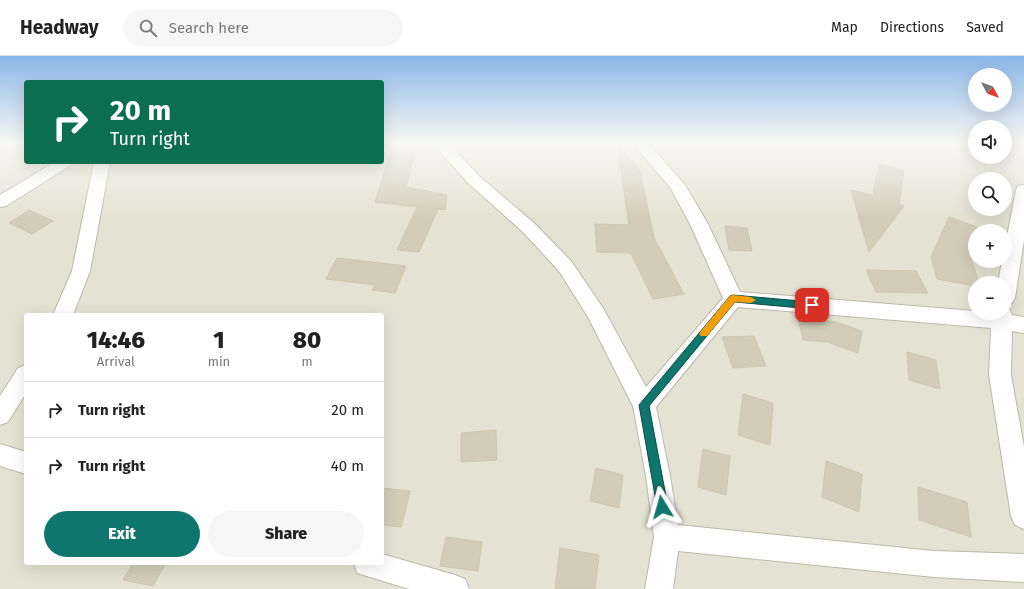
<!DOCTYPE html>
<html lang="en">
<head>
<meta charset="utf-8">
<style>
	body { margin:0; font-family:"Fira Sans",sans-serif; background:#f6f6f6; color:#222; height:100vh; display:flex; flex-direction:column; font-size:15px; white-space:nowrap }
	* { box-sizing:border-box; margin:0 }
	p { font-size:13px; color:#767676 }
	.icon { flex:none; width:22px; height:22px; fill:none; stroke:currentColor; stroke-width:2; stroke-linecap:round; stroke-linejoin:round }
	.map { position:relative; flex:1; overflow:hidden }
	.panel { position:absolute; left:24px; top:257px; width:360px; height:252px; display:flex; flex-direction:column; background:#fff; border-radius:4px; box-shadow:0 4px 16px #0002 }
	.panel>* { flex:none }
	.top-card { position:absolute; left:24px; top:24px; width:360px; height:84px; border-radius:4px; box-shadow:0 4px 16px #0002; background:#0b6e4f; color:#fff; overflow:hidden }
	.needle { width:26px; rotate:131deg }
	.fabs { position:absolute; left:968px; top:12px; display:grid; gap:8px }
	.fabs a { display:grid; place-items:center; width:44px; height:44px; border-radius:50%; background:#fff; box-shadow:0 4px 16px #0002; font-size:20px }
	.pin { position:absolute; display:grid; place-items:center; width:34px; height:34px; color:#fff; margin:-17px; border-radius:8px; box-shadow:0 2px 6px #0006 }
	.me { position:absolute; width:44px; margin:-22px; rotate:352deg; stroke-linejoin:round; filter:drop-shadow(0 0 3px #0008) }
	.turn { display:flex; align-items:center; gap:14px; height:84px; padding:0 20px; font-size:18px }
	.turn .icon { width:52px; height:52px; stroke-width:2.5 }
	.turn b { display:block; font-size:28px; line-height:34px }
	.eta { display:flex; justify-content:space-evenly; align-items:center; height:68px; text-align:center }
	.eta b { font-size:24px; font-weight:800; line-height:28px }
	.button { display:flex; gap:8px; margin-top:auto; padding:8px 20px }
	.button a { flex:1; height:46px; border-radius:24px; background:#0f766e; color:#fff; font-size:16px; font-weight:800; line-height:46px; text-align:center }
	.button a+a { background:#f6f6f6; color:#222 }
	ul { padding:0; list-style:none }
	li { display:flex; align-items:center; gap:12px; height:56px; padding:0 20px; border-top:1px solid #e0e0e0 }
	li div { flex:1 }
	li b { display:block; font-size:15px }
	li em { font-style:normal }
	header { display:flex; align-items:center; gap:24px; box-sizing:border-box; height:56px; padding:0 20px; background:#fff; border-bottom:1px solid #e0e0e0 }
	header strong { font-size:19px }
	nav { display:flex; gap:22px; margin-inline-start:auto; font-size:14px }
	.search { width:280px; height:36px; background:#f6f6f6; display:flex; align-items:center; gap:10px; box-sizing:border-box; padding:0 14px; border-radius:22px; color:#767676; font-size:15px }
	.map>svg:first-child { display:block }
	.residential { fill:#e4e2d2; fill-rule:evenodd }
	.building { fill:#d1cdb9; stroke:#cbc7ad }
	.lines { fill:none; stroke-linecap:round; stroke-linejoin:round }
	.street-casing { stroke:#bbb9a7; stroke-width:2 }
	.street { fill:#fff; fill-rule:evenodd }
	.route { fill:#0f766e; stroke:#0a4d48 }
	.slow { fill:#f59e0b }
</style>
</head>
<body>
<header>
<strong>Headway</strong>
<div class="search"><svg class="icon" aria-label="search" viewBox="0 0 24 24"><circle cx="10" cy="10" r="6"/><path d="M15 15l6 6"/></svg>Search here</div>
<nav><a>Map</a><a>Directions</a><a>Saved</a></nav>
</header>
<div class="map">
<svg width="1024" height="533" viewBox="0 0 1024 533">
	<rect width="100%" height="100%" fill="#f0efe3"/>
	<path class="residential" d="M0,87H26V106H382V87H975V101H1005V87H1024V533H0ZM975,123H1005V153H975ZM975,175H1005V205H975ZM975,227H1005V257H975ZM26,259H382V507H26Z"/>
	<g class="building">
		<polygon points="617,87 640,115 654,182 684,238 653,243 631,197 597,196 595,168 629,169"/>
		<polygon points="393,88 417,89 406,131 447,139 445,154 438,153 419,196 397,194 417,151 375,146"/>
		<polygon points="879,108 904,114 899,148 904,150 869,196 851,134 873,139"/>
		<polygon points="29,154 53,165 32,178 9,167"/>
		<polygon points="949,161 977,171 968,193 979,227 975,227 975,230 937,223 931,201"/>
		<polygon points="725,170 747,172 752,195 729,194"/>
		<polygon points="337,202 406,210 395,237 372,234 375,229 326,223"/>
		<polygon points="866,214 916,215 928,237 876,236"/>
		<polygon points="798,262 836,266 862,275 858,297 827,286 803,284"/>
		<polygon points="754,280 766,310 733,312 722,281"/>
		<polygon points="907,296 936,304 940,333 909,324"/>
		<polygon points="743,338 773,347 770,389 738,379"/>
		<polygon points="496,374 497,404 461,406 461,377"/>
		<polygon points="703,393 730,400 726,439 698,431"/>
		<polygon points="826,405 862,418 859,456 822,441"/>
		<polygon points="596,412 623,419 619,452 590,445"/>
		<polygon points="918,431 967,446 971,481 919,464"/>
		<polygon points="382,432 410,435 401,471 382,469"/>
		<polygon points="446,481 482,486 478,515 440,510"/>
		<polygon points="560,492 599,499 595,533 555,533"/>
		<polygon points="133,507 166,507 153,530 123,524"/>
	</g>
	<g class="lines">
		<g class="street-casing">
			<g id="street">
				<polygon points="437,87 452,87 452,91 479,120 535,168 571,205 603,252 646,331 723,242 690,168 670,131 632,87 648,87 685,129 708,168 740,236 975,255 975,257 1005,257 1005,250 1009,252 1012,259 1024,261 1024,277 1012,275 1011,319 1024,391 1024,473 1015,469 1011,460 989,319 991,272 738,251 656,351 670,420 678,469 934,495 1024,498 1024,526 934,521 678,495 673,533 645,533 654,481 646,420 633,350 588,261 559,215 523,176 467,126 440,95"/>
				<polygon points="55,106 74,106 71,109 6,150 0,151 0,139"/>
				<polygon points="94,106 110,106 90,215 73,259 53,259 72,215"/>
				<polygon points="1024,129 1024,184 1015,242 1012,247 1005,249 1005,227 998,227 1002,205 1005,205 1005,191 1016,134 1018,130"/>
				<polygon points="26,309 26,337 8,366 0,369 0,340 18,312"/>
				<polygon points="0,388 26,396 26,418 0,410"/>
				<polygon points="382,498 455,519 465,523 469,533 409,533 357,517 354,507 382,507"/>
			</g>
		</g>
		<use href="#street" class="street"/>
	</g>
	<linearGradient id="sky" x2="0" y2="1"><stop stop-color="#8cb7e9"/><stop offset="0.54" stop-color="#f8f8f2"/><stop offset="1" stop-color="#f8f8f2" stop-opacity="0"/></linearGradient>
	<rect width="1024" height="162" fill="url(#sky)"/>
	<polygon class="route" points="733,239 812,246 816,249 812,253 735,246 649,350 668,451 666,455 662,456 658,455 657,451 639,349 730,240"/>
	<polygon class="slow" points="733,239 751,241 756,244 751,247 735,246 707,280 701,280 699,278 701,275 730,240"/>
</svg>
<div class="fabs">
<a><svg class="needle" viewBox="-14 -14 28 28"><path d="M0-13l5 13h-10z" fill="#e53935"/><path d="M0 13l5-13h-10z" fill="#767676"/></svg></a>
<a><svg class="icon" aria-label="sound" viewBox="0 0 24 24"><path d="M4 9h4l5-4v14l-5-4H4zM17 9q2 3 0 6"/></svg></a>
<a><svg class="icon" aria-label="search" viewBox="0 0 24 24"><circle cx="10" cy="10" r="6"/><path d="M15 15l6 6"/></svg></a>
<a>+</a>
<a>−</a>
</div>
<div class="pin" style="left:812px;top:249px;background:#d93025"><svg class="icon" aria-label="arrive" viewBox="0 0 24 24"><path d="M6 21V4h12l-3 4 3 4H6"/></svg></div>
<svg class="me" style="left:662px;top:451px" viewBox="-20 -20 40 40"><path d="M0-17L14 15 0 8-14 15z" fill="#0f766e" stroke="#fff" stroke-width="4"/></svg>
<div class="top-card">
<div class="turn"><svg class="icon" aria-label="right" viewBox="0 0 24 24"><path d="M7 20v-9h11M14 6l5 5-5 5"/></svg><div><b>20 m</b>Turn right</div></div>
</div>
<section class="panel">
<div class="eta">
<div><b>14:46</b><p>Arrival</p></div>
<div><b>1</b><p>min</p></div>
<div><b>80</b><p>m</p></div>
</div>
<ul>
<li><svg class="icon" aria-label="right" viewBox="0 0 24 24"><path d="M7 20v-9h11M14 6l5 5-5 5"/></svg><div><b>Turn right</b></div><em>20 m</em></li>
<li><svg class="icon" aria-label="right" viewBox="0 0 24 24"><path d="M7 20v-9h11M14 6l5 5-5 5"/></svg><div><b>Turn right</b></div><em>40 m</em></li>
</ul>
<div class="button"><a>Exit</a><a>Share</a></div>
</section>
</div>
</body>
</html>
